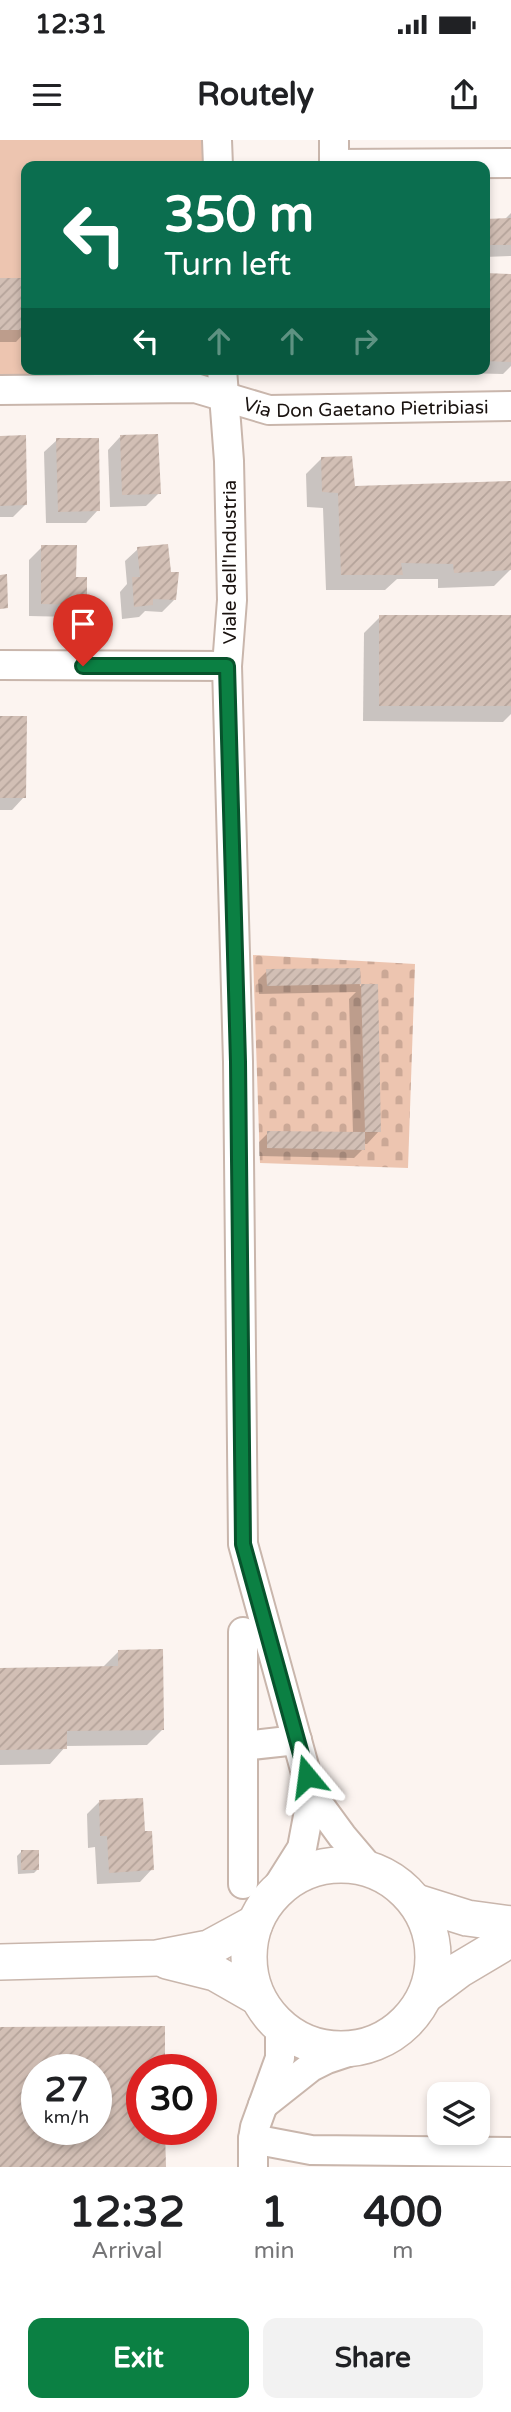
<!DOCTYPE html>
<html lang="en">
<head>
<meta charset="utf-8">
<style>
	body { margin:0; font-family:"Varela Round",sans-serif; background:#f2f2f2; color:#202124; height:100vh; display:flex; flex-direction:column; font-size:26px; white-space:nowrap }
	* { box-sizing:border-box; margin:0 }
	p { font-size:23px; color:#757577 }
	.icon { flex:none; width:38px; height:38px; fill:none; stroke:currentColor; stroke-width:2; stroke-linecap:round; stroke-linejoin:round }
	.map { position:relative; height:2027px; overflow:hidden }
	.panel { display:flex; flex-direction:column; background:#fff; flex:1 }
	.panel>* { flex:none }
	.guide { position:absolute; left:21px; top:21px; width:469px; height:214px; border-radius:14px; box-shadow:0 4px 10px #0003; background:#0b6e4f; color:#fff; overflow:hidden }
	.controls { position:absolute; left:427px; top:1942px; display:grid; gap:14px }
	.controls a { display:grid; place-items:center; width:63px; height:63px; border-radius:14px; background:#fff; box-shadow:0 4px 10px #0003; font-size:35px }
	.speed { position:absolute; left:21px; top:1914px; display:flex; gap:14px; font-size:35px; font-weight:700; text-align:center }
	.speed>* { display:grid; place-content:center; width:91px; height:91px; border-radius:50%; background:#fff; box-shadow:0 4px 10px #0003; line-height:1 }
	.speed small { font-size:18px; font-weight:400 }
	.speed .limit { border:10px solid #d22; background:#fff; color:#111 }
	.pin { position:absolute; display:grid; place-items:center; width:60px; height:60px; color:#fff; margin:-72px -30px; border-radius:50% 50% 50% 0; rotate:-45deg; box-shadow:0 0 7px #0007 }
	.pin .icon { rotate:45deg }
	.me { position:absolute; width:77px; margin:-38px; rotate:344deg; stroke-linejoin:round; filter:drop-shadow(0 0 5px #0008) }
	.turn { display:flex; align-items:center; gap:24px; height:147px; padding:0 28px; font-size:32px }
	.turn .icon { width:91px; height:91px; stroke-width:2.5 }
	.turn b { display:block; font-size:49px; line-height:60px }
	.lanes { display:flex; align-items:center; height:66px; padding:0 28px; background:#0003; justify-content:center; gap:35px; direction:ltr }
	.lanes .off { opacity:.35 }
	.eta { display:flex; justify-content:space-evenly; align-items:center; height:119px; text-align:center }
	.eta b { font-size:42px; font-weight:700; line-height:49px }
	.button { display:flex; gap:14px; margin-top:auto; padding:14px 28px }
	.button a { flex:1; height:80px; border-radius:14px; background:#0b8043; color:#fff; font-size:28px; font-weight:700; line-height:80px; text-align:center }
	.button a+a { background:#f2f2f2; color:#202124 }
	.status { display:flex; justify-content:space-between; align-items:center; height:49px; padding:0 35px; background:#fff; direction:ltr }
	.status svg { height:19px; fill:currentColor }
	header { display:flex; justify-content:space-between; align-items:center; height:91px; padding:0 28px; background:#fff; font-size:32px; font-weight:700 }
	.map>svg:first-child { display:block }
	.cemetery { fill:url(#cemetery-stones) }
	.green { fill:#edc5b0 }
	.shadow { fill:#0003; fill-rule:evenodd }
	.building { fill:url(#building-hatch); fill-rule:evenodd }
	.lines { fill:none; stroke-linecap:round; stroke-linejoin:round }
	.minor-casing { stroke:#c9b6ac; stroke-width:32 }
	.major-casing { stroke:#c9b6ac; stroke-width:38 }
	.minor { stroke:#fff; stroke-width:28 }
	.major { stroke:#fff; stroke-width:35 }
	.route-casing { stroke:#07532c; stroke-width:18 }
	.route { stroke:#0b8043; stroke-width:12 }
	.labels { text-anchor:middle; stroke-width:5; stroke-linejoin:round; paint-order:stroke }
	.street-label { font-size:19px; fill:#19120f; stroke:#fff }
</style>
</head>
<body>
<div class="status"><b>12:31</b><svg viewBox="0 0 49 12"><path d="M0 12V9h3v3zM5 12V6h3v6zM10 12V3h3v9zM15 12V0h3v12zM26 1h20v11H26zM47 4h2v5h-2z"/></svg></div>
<header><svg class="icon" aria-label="menu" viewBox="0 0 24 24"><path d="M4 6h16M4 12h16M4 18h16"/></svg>Routely<svg class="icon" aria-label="share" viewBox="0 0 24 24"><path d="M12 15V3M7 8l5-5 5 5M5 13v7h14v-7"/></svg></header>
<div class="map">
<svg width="511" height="2027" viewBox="0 0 511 2027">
	<defs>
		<pattern id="cemetery-stones" width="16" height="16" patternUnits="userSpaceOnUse" patternTransform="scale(1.75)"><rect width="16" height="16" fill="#edc5b0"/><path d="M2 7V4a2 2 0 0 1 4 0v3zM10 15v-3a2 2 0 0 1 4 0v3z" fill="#cba896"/></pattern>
		<pattern id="building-hatch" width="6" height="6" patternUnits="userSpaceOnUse" patternTransform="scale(1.75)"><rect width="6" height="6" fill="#d2bfb5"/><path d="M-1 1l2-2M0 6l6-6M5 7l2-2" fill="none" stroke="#b4a39a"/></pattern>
	</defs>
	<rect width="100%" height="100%" fill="#fcf4f0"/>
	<polygon class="cemetery" points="253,815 415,824 408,1028 260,1023"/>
	<polygon class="green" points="0,0 202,0 202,26 26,26 26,229 202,229 202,234 0,238"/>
	<g class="shadow">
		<polygon points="511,73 511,116 485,117 485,80 504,80"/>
		<polygon points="485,135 511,135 511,226 503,234 458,233 458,229 485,229"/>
		<polygon points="0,140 26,140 26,191 16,202 0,202"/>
		<polygon points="328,229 373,229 368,235 329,235"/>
		<polygon points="394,229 441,229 437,233 394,233"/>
		<polygon points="0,297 25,365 13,377 0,377"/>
		<polygon points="120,297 159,353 146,366 110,367 108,310"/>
		<polygon points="57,300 98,370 86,383 46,383 44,312"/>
		<polygon points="322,318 354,348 510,430 494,446 438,448 438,439 397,439 385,450 326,450 323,368 307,367 306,334"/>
		<polygon points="42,407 74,439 85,464 72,477 29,476 29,420"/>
		<polygon points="138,409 174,460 162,472 145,471 139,477 122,479 120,452 127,444 125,421"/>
		<polygon points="380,477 511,477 511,574 503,582 363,581 364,493"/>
		<polygon points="0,578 24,657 12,670 0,670"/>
		<polygon points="358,830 360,846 376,846 379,991 367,1004 363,1004 363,1009 354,1018 259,1016 259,1002 268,993 353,993 349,859 356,852 259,854 258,840 267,831"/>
		<polygon points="119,1511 163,1589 147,1605 66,1606 50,1624 0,1625 0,1529 102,1528"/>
		<polygon points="99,1662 143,1693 152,1729 140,1742 97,1744 95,1707 88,1708 87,1674"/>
		<polygon points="21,1712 38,1729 34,1733 18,1734 17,1716"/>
		<path d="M163,1888V1930H142V1990H164V2027H0V1889ZM37,1930H96V1990H37Z"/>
	</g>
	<g class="building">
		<polygon points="511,78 511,105 485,105 485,79"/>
		<polygon points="485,133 511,134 511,222 485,221"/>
		<rect x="0" y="138" width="26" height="52"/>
		<polygon points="158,294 161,354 122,355 120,295"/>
		<polygon points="26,295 27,365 0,366 0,296"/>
		<polygon points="56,298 99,298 100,371 58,372"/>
		<polygon points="352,316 355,346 511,341 511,430 454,433 453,424 401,423 403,435 341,435 338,353 322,352 321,317"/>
		<polygon points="168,404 171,432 179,432 176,460 153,459 153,465 134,467 132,437 140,437 137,407"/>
		<polygon points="41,405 77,405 76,437 87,437 87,465 41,464"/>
		<polygon points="7,434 8,468 0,469 0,435"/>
		<rect x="379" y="475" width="132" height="91"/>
		<polygon points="0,576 27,576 26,658 0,658"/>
		<polygon points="360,828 361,844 378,844 381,992 365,992 361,844 267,846 266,829"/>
		<polygon points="267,991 365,992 365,1010 267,1008"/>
		<polygon points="163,1509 164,1590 67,1591 67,1609 0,1610 0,1528 118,1526 118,1510"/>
		<polygon points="143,1658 145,1691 152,1691 154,1730 109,1733 107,1696 100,1696 99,1660"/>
		<rect x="21" y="1710" width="18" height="20"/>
		<path d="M165,1886V1930H142V1990H165L166,2027H0V1887ZM37,1930H96V1990H37Z"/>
	</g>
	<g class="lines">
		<g class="minor-casing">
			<g id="minor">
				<polyline points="217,0 218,26"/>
				<polyline points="334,0 334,24 511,23"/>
				<polyline points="222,229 229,321 232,460 227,526 238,922 243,1404 312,1655 342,1696 370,1729"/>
				<path id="s1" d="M0,250L195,248L269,270L511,266"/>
				<polyline points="0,525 227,526"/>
				<polyline points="243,1492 243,1744"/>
				<polyline points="243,1606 297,1600"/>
				<polyline points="273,1754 302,1708 312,1655"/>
				<polyline points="263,1965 311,1927 327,1919 378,1902"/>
				<polyline points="253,1999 311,2010 511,2012"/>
				<polyline points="253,2027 253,1999 255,1987 280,1918 280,1886"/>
			</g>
		</g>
		<g class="major-casing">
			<g id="major">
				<circle cx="341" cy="1817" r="92"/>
				<polyline points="416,1762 467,1778 511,1784"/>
				<polyline points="167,1821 215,1833 257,1857"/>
				<polyline points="0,1822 157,1818 209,1808 255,1783"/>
				<polyline points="427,1854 459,1830 511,1799"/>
			</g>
		</g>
		<use href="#minor" class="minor"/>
		<use href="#major" class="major"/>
	</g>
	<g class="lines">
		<g class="route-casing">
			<polyline id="route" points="83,526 227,526 238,922 243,1404 307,1636"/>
		</g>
		<use href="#route" class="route"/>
	</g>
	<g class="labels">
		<g class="street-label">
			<text dy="7" stroke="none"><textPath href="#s1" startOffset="369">Via Don Gaetano Pietribiasi</textPath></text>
			<text transform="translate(229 422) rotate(-90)" y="7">Viale dell'Industria</text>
		</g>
	</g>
</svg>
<div class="controls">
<a><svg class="icon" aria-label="layers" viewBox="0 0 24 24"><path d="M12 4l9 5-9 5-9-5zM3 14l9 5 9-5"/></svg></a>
</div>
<div class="speed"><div>27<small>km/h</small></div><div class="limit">30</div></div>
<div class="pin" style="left:83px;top:526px;background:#d93025"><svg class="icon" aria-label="arrive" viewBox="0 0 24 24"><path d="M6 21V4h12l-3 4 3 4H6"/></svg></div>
<svg class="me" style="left:307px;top:1636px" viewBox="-20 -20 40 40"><path d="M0-17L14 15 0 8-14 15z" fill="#0b8043" stroke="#fff" stroke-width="4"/></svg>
<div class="guide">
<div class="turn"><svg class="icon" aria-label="left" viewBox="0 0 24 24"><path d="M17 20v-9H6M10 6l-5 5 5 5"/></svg><div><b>350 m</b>Turn left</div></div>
<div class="lanes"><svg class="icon" aria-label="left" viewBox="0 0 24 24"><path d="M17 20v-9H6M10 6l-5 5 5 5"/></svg><svg class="icon off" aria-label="ahead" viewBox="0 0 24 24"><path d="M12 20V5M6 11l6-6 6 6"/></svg><svg class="icon off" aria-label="ahead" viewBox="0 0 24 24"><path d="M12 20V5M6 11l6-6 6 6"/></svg><svg class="icon off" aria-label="right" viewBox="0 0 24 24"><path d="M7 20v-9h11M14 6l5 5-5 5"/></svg></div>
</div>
</div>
<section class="panel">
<div class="eta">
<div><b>12:32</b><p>Arrival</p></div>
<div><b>1</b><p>min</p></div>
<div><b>400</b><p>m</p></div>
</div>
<div class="button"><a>Exit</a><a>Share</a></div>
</section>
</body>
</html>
